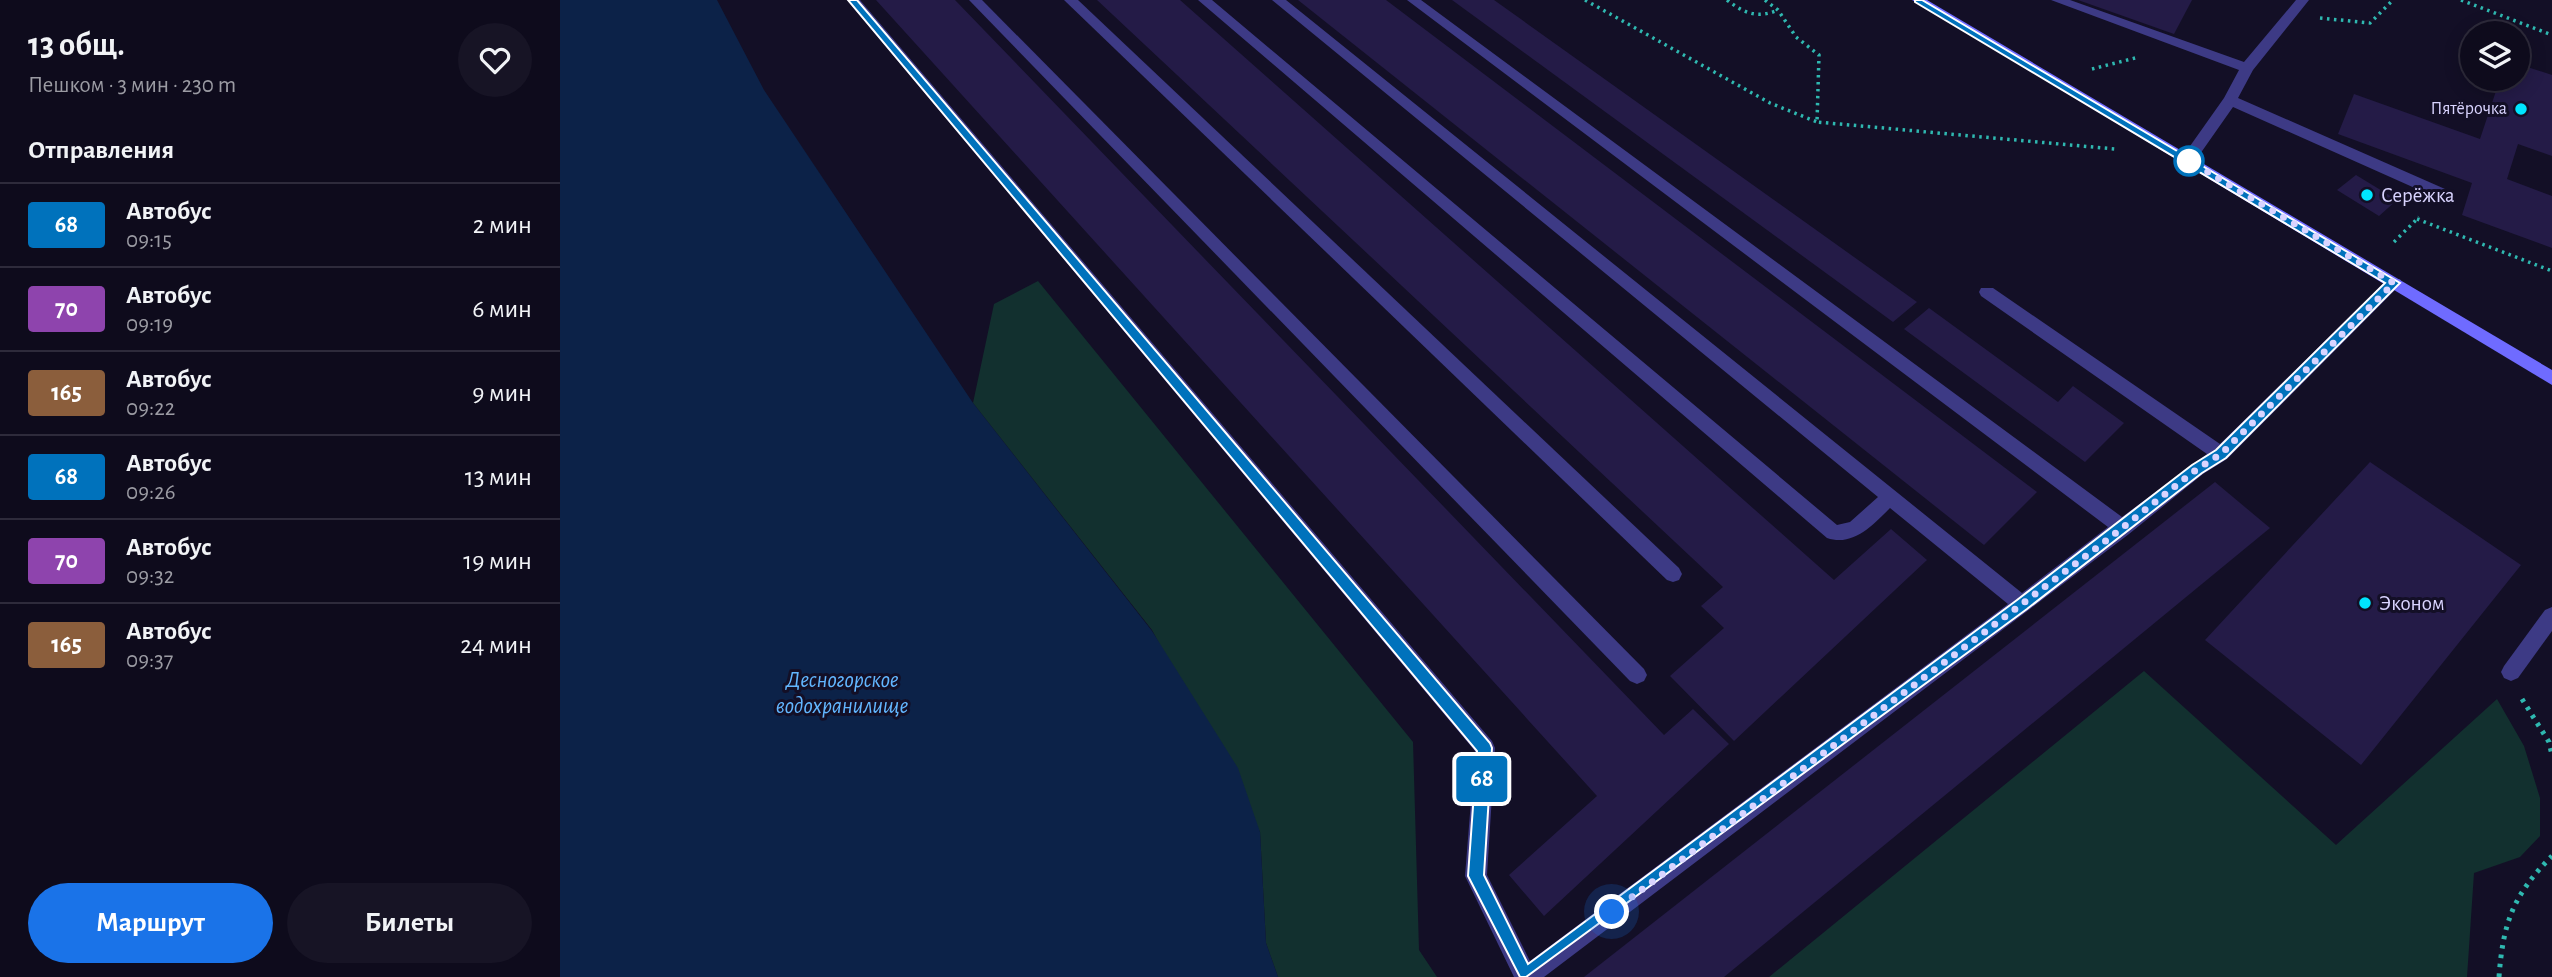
<!DOCTYPE html>
<html lang="ru">
<head>
<meta charset="utf-8">
<style>
  :root { --surface:#0e0b1c; --page:#171425; --text:#f1f3f6; --muted:#9b9ba3; --line:#2e2b3b; --accent:#1a73e8 }
  body { margin:0; font-family:"Alegreya Sans",sans-serif; background:var(--page); color:var(--text); height:100vh; display:flex; flex-direction:column; font-size:26px; white-space:nowrap }
  * { box-sizing:border-box; margin:0 }
  p { font-size:23px; color:var(--muted) }
  .icon { flex:none; width:38px; height:38px; fill:none; stroke:currentColor; stroke-width:2; stroke-linecap:round; stroke-linejoin:round }
  .map { position:relative; flex:1; overflow:hidden }
  .side { display:flex; flex-direction:column; background:var(--surface); width:560px }
  .side>* { flex:none }
  .badge { padding:0 14px; border-radius:5px; font-size:24px; line-height:46px }
  .fabs { position:absolute; left:1900px; top:21px; display:grid; gap:14px }
  .fabs a { display:grid; place-items:center; width:70px; height:70px; border-radius:50%; background:var(--surface); box-shadow:0 4px 18px #0003,0 0 0 2px var(--line); font-size:35px }
  .you { position:absolute; width:35px; height:35px; margin:-18px; border:5px solid #fff; border-radius:50%; background:#1a73e8; box-shadow:0 0 0 10px #1a73e833 }
  .map>.badge { position:absolute; translate:-50% -50%; box-shadow:0 0 0 4px #fff }
  h2 { padding:0 28px; font-size:26px; line-height:63px }
  .round { display:grid; place-items:center; flex:none; width:74px; height:74px; border-radius:37px; background:var(--page) }
  .overview { display:flex; align-items:center; justify-content:space-between; height:119px; padding:0 28px }
  h1 { font-size:33px; font-weight:700; line-height:52px }
  .primary-button { display:flex; gap:14px; margin-top:auto; padding:14px 28px }
  .primary-button a { flex:1; height:80px; border-radius:42px; background:var(--accent); color:#fff; font-size:28px; font-weight:700; line-height:80px; text-align:center }
  .primary-button a+a { background:var(--page); color:var(--text) }
  ul { padding:0; list-style:none }
  li { display:flex; align-items:center; gap:21px; height:84px; padding:0 28px; border-top:2px solid var(--line) }
  li div { flex:1 }
  li b { display:block; font-size:26px }
  li em { font-style:normal }
  li .badge { min-width:77px; font-weight:700; text-align:center }
  main { display:flex; flex:1; min-height:0 }
  .map>svg:first-child { display:block }
  .green { fill:#12302f }
  .water { fill:#0c2248 }
  .building { fill:#241b47 }
  .lines { fill:none; stroke-linecap:round; stroke-linejoin:round }
  .path-far1 { stroke:#2fb8b0; stroke-width:3.5; stroke-dasharray:2.5 4.5; stroke-linecap:butt }
  .path { stroke:#2fb8b0; stroke-width:5; stroke-dasharray:3.5 6; stroke-linecap:butt }
  .lane { fill:#3d3a85; fill-rule:evenodd }
  .secondary { fill:#6f6bff; fill-rule:evenodd }
  .line { fill:#0072bc; stroke:#fff; stroke-width:2 }
  .walk { stroke:#d9d4ff; stroke-width:7; stroke-dasharray:0 12.6 }
  .poi-dot { fill:#00e5ff; stroke:#130f26; stroke-width:2.5 }
  .stop-dot { fill:#fff; stroke:#0072bc; stroke-width:3.5 }
  .labels { text-anchor:middle; dominant-baseline:central; stroke-width:6; stroke-linejoin:round; paint-order:stroke }
  .far-poi-label { font-size:18px; fill:#d9d4ff; stroke:#130f26; text-anchor:end }
  .poi-label { font-size:21px; fill:#d9d4ff; stroke:#130f26; text-anchor:start }
  .water-label { font-size:23px; font-style:italic; fill:#62b6ff; stroke:#130f26 }
</style>
</head>
<body>
<main>
<section class="side">
<div class="overview"><div><h1>13 общ.</h1><p>Пешком · 3 мин · 230 m</p></div><a class="round"><svg class="icon" aria-label="heart" viewBox="0 0 24 24"><path d="M12 20l-8-8c-3-5 5-10 8-4 3-6 11-1 8 4z"/></svg></a></div>
<h2>Отправления</h2>
<ul>
<li><span class="badge" style="background:#0072bc;color:#fff">68</span><div><b>Автобус</b><p>09:15</p></div><em>2 мин</em></li>
<li><span class="badge" style="background:#8e44ad;color:#fff">70</span><div><b>Автобус</b><p>09:19</p></div><em>6 мин</em></li>
<li><span class="badge" style="background:#8b5e3c;color:#fff">165</span><div><b>Автобус</b><p>09:22</p></div><em>9 мин</em></li>
<li><span class="badge" style="background:#0072bc;color:#fff">68</span><div><b>Автобус</b><p>09:26</p></div><em>13 мин</em></li>
<li><span class="badge" style="background:#8e44ad;color:#fff">70</span><div><b>Автобус</b><p>09:32</p></div><em>19 мин</em></li>
<li><span class="badge" style="background:#8b5e3c;color:#fff">165</span><div><b>Автобус</b><p>09:37</p></div><em>24 мин</em></li>
</ul>
<div class="primary-button"><a>Маршрут</a><a>Билеты</a></div>
</section>
<div class="map">
<svg width="1992" height="977" viewBox="0 0 1992 977">
  <rect width="100%" height="100%" fill="#130f26"/>
  <!-- green -->
  <g class="green">
    <path d="M478,281L853,742L859,950L877,977H718L706,943L700,832L592,630L413,403L434,304Z"/>
    <path d="M1584,671L1776,845L1937,699L1964,746L1980,798V836L1960,857L1914,873L1907,977H1209Z"/>
  </g>
  <!-- water -->
  <path class="water" d="M0,0H157L204,90L413,403L592,631L678,768L700,832L706,943L718,977H0Z"/>
  <!-- building -->
  <g class="building">
    <path d="M316,0H395L1104,735L1133,709L1169,744L984,916L949,875L1037,796Z"/>
    <path d="M537,0H620L1274,580L1331,529L1367,560L1174,741L1110,676L1164,628L1141,606L1163,587Z"/>
    <path d="M738,0H826L1477,492L1424,545Z"/>
    <path d="M892,0H934L1357,302L1333,322Z"/>
    <path d="M1518,0H1632L1614,34Z"/>
    <path d="M1958,64L1992,75V156L1958,144L1947,179L1992,196V248L1902,215L1912,183L1778,134L1794,94L1920,139L1940,79H1958Z"/>
    <path d="M1796,175L1837,200L1819,216L1777,190Z"/>
    <path d="M1369,308L1498,402L1513,386L1564,423L1525,462L1344,329Z"/>
    <path d="M1810,462L1961,565L1801,765L1645,640Z"/>
    <path d="M1655,482L1710,528L1164,977H1024Z"/>
  </g>
  <g class="lines">
    <!-- path-far1 -->
    <g class="path-far1">
      <path d="M1025,0L1210,103L1257,122"/>
      <path d="M1167,0C1184,13 1197,19 1218,10"/>
      <path d="M1205,0L1218,10L1236,37L1259,55L1257,122L1555,149"/>
      <path d="M1901,0L1992,35"/>
      <path d="M1760,18L1810,23L1833,0"/>
      <path d="M1532,69L1579,57"/>
      <path d="M1857,219L1992,271"/>
      <path d="M1834,242L1859,217"/>
    </g>
    <!-- path -->
    <g class="path">
      <path d="M1962,699L1989,742L1992,755"/>
      <path d="M1939,977C1943,923 1953,895 1992,856"/>
    </g>
    <!-- lane -->
    <g class="lane">
      <path d="M287,0H300L932,741L935,748L927,875L970,961L1448,604L1330,508C1313,525 1293,547 1267,538L638,0H652L1277,525L1290,522L1318,497L712,0H726L1462,593L1548,527L847,0H861L1562,517L1647,454L1421,296L1419,292L1421,288H1433L1660,444L1828,279H1840L1842,283L1667,459L1643,474L1569,534L984,977H954L905,876L915,751Z"/>
      <path d="M409,0H422L1084,669L1087,675L1084,681L1077,684L1070,681Z"/>
      <path d="M504,0H518L1119,568L1122,574L1119,580L1113,582L1107,580Z"/>
      <path d="M1491,0H1510L1684,62L1736,0H1749L1693,70L1678,98L1885,189L1887,193L1880,198L1875,197L1673,107L1633,164H1623L1621,160L1623,156L1664,98L1679,70Z"/>
      <path d="M1992,607V631L1958,678L1951,681L1944,678L1941,672L1944,666L1985,610Z"/>
    </g>
    <!-- secondary -->
    <path class="secondary" d="M1352,0H1367L1992,370V385Z"/>
  </g>
  <!-- line -->
  <path class="line" d="M288,0H297L930,743L932,748L924,875L968,964L1457,600L1632,465L1656,450L1825,283L1355,2V0H1362L1840,283L1666,458L1642,473L1467,609L966,977H960L908,876L917,751Z"/>
  <g class="lines">
    <!-- walk -->
    <path class="walk" d="M1052,912L1543,543L1637,469L1661,454L1834,283L1629,161"/>
  </g>
  <!-- markers -->
  <g class="poi-dot">
    <circle cx="1961" cy="109" r="7"/>
    <circle cx="1807" cy="195" r="7"/>
    <circle cx="1805" cy="603" r="7"/>
  </g>
  <circle class="stop-dot" cx="1629" cy="161" r="14"/>
  <g class="labels">
    <!-- far-poi labels -->
    <g class="far-poi-label">
      <text x="1947" y="109">Пятёрочка</text>
    </g>
    <!-- poi labels -->
    <g class="poi-label">
      <text x="1821" y="195">Серёжка</text>
      <text x="1819" y="603">Эконом</text>
    </g>
    <!-- water labels -->
    <g class="water-label">
      <text x="282" y="680">Десногорское<tspan x="282" dy="26">водохранилище</tspan></text>
    </g>
  </g>
</svg>
<div class="fabs">
<a><svg class="icon" aria-label="layers" viewBox="0 0 24 24"><path d="M12 4l9 5-9 5-9-5zM3 14l9 5 9-5"/></svg></a>
</div>
<div class="you" style="left:1052px;top:912px"></div>
<b class="badge" style="left:922px;top:779px;background:#0072bc;color:#fff">68</b>
</div>
</main>
</body>
</html>
